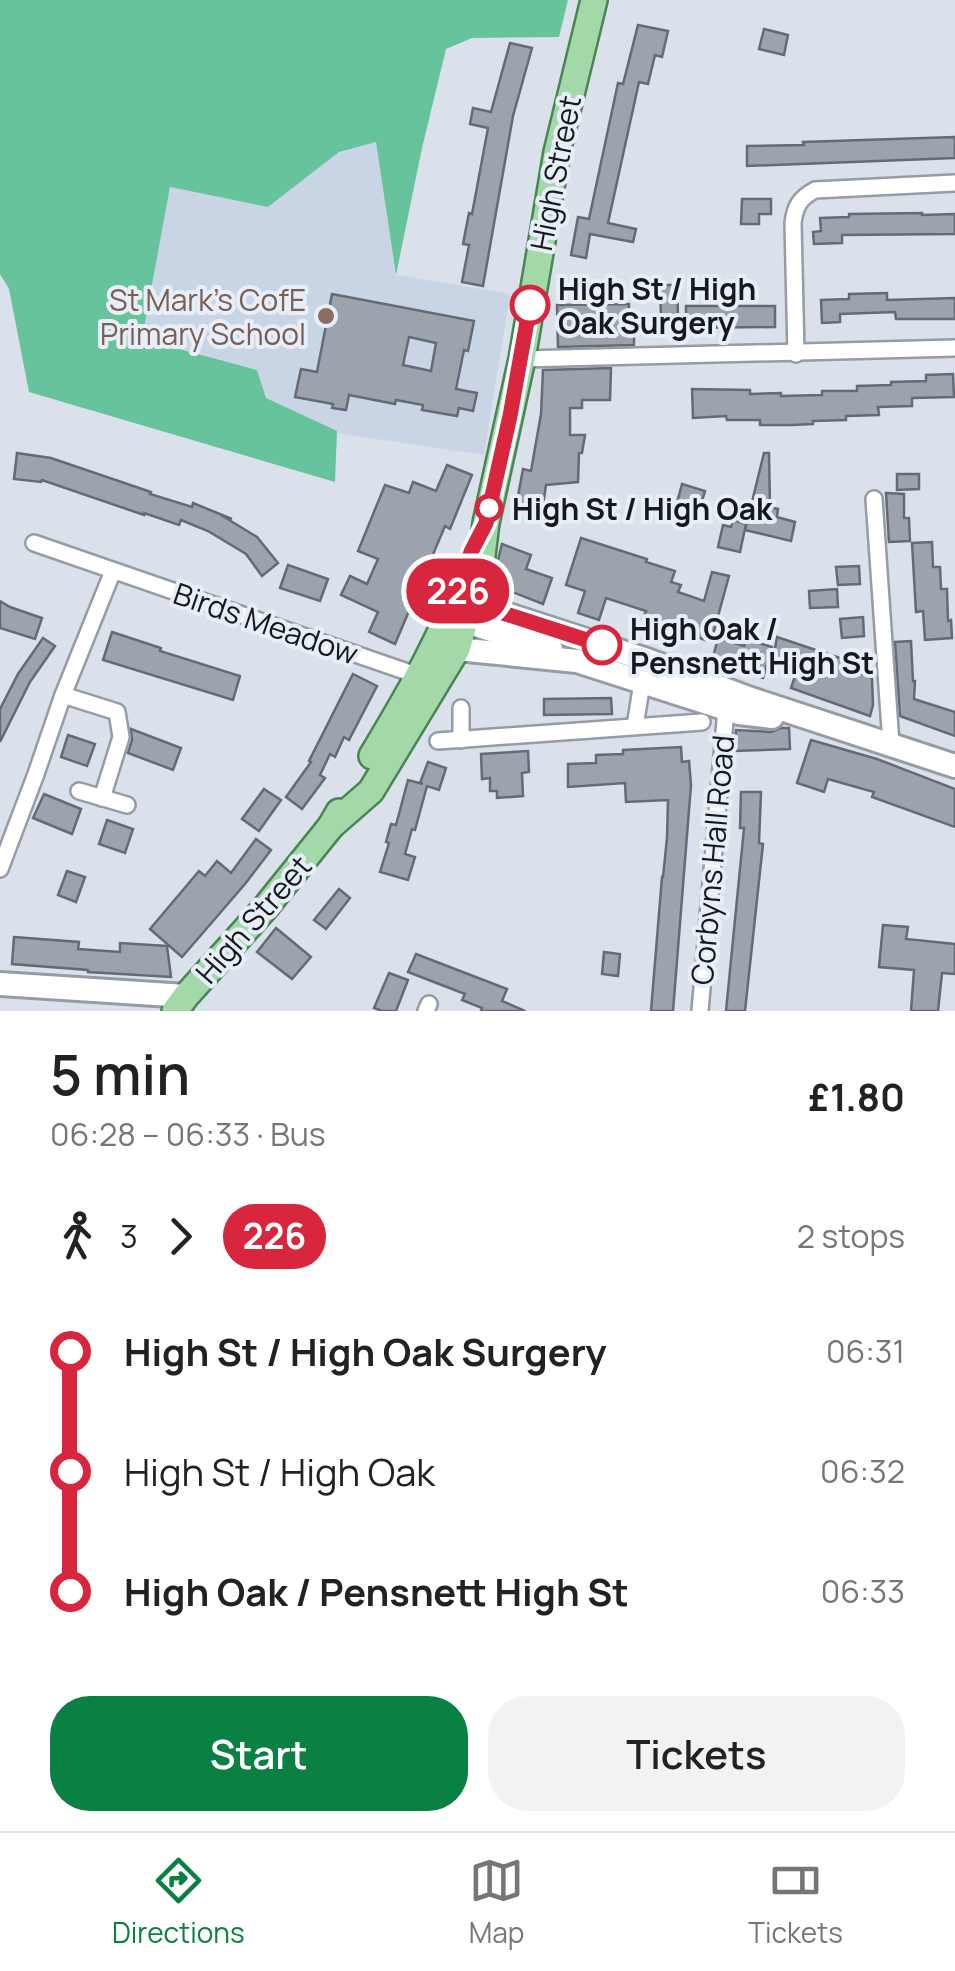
<!DOCTYPE html>
<html lang="en">
<head>
<meta charset="utf-8">
<style>
  :root { --surface:#fff; --page:#f2f2f2; --text:#222; --muted:#767676; --line:#e0e0e0; --accent:#0b8043 }
  body { margin:0; font-family:Manrope,sans-serif; background:var(--page); color:var(--text); height:100vh; display:flex; flex-direction:column; font-size:38px; white-space:nowrap }
  * { box-sizing:border-box; margin:0 }
  p { font-size:32px; color:var(--muted) }
  .icon { flex:none; width:55px; height:55px; fill:none; stroke:currentColor; stroke-width:2; stroke-linecap:round; stroke-linejoin:round }
  .map { position:relative; height:1011px; overflow:hidden }
  .side { display:flex; flex-direction:column; background:var(--surface); flex:1 }
  .side>* { flex:none }
  .badge { padding:0 20px; border-radius:32px; font-size:35px; line-height:65px }
  .map>.badge { position:absolute; translate:-50% -50%; box-shadow:0 0 0 5px #fff }
  .legs { display:flex; align-items:center; gap:15px; height:110px; padding:0 50px; font-size:32px }
  .legs p { margin-inline-start:auto }
  .overview { display:flex; align-items:center; justify-content:space-between; height:170px; padding:0 50px }
  h1 { font-size:55px; font-weight:600; line-height:75px }
  .cta { display:flex; gap:20px; margin-top:auto; padding:20px 50px }
  .cta a { flex:1; height:115px; border-radius:40px; background:var(--accent); color:#fff; font-size:40px; font-weight:600; line-height:115px; text-align:center }
  .cta a+a { background:var(--page); color:var(--text) }
  ul { padding:0 50px; list-style:none }
  li { display:flex; align-items:center; gap:35px; height:120px; font-size:38px }
  li i { display:grid; place-items:center; width:15px; height:100%; margin:0 12px; background:currentColor }
  li i::after { content:''; width:25px; height:25px; margin:-12px; border:8px solid; border-radius:50%; background:var(--surface) }
  li p { margin-inline-start:auto }
  li:first-child i { background:linear-gradient(#0000 50%,currentColor 0) }
  li:last-child i { background:linear-gradient(currentColor 50%,#0000 0) }
  .tab-bar { display:flex; justify-content:space-around; align-items:center; height:140px; border-top:2px solid var(--line); background:var(--surface); font-size:28px; color:var(--muted) }
  .tab-bar a { display:grid; justify-items:center; gap:5px }
  .tab-bar .current { color:var(--accent) }
  .map>svg:first-child { display:block }
  .built { fill:#c9d5e5 }
  .green { fill:#66c39b }
  .building { fill:#9ca3ac; stroke:#656b74; stroke-width:2.5; fill-rule:evenodd }
  .lines { fill:none; stroke-linecap:round; stroke-linejoin:round }
  .street-casing { stroke:#959ca5; stroke-width:20 }
  .secondary-casing { stroke:#959ca5; stroke-width:28 }
  .primary-casing { stroke:#498552; stroke-width:30 }
  .street { stroke:#fff; stroke-width:15 }
  .secondary { stroke:#fff; stroke-width:22 }
  .primary { stroke:#a3d9a9; stroke-width:25 }
  .line-1-casing { stroke:#fff; stroke-width:22 }
  .line-1 { stroke:#d7263d; stroke-width:15 }
  .stop-1-dot { fill:#fff; stroke:#d7263d; stroke-width:5 }
  .education-dot { fill:#8d6e63; stroke:#e7eef8; stroke-width:4 }
  .labels { text-anchor:middle; dominant-baseline:central; stroke-width:8; stroke-linejoin:round; paint-order:stroke }
  .street-label { font-size:30px; fill:#16191c; stroke:#e7eef8 }
  .stop-label { font-size:30px; font-weight:bold; fill:#16191c; stroke:#e7eef8; text-anchor:start }
  .education-label { font-size:30px; fill:#785e54; stroke:#e7eef8; text-anchor:end }
</style>
</head>
<body>
<div class="map">
<svg width="955" height="1011" viewBox="0 0 955 1011">
  <rect width="100%" height="100%" fill="#dae1eb"/>
  <!-- built -->
  <path class="built" d="M376,142L396,275L510,294L484,455L342,434L142,339L170,187L268,207L339,152Z"/>
  <!-- green -->
  <path class="green" d="M0,0H568L559,37L472,38L446,49L422,148L396,275L376,142L339,152L268,207L170,187L142,339L257,370L266,398L337,431L335,482L29,392L9,289L0,274Z"/>
  <!-- building -->
  <g class="building">
    <path d="M638,25L668,31L662,57L655,55L648,84L639,82L608,223L636,229L633,242L590,234L586,258L571,255L578,217L589,219L618,83L623,84Z"/>
    <path d="M764,29L788,35L784,55L759,49Z"/>
    <path d="M510,43L532,48L513,116L483,286L462,282L469,245L463,244L469,213L472,214L488,128L470,124L473,108L491,112Z"/>
    <path d="M955,137V158L747,166V146L804,145L803,142Z"/>
    <path d="M742,199H771V214H759V224H741Z"/>
    <path d="M922,213V215L955,214V234L842,235V243L814,244L813,232L821,231L820,218L849,217V214Z"/>
    <path d="M660,285H677L678,316L661,317Z"/>
    <path d="M887,293V300L955,298V319H896L895,312L840,314V322L822,323L821,300L849,299V294Z"/>
    <path d="M332,294L474,321L468,351L464,350L456,389L477,393L473,411L459,408L457,416L422,410L423,405L396,400L395,404L349,395L346,410L332,408L333,404L295,397L301,369L317,372ZM409,337L436,343L431,371L403,365Z"/>
    <path d="M629,304V324H634V345L558,347L557,305Z"/>
    <path d="M686,306H775V327L686,328Z"/>
    <path d="M611,368L610,400H582V408H570V435H585L582,453H579L578,482L546,485L542,512H515L523,469L531,471L541,414L543,370Z"/>
    <path d="M953,374L954,397L912,398V406L878,407L879,415L846,416V420L813,421V424L792,425H760V420H727L726,416L693,418L692,389L750,390V394L781,393V396L822,395V391H857V386L891,385V382L926,381V375Z"/>
    <path d="M17,453L51,458L151,492L150,494L192,507L193,503L232,519L221,515L257,537L278,563L262,576L246,554L208,531L181,520L179,525L144,513V515L42,480L41,482L14,479Z"/>
    <path d="M764,453H769L770,507L778,509L777,517L795,522L791,541L745,530Z"/>
    <path d="M447,465L472,475L450,529L445,526L395,644L369,632L378,612L341,595L350,576L367,584L378,559L358,551L385,485L409,493L413,482L436,491Z"/>
    <path d="M897,474H919V489L897,490Z"/>
    <path d="M682,484L705,491L696,521L674,514Z"/>
    <path d="M886,493L904,494V518H909L910,541L889,542Z"/>
    <path d="M733,520L746,524L740,552L718,547L723,525L731,527Z"/>
    <path d="M581,538L647,559L646,562L675,571L671,582L681,585L678,592L704,601L712,572L729,576L711,642L643,619L646,611L606,598L599,620L578,613L585,591L566,585Z"/>
    <path d="M932,542L933,567H940L941,589H947L948,621L951,620L952,638L925,640L923,611L916,612L912,543Z"/>
    <path d="M502,544L531,555L526,569L552,578L543,604L492,584Z"/>
    <path d="M288,565L328,579L320,601L280,588Z"/>
    <path d="M859,566L860,584L838,585L836,567Z"/>
    <path d="M837,589L838,607L810,608L809,591Z"/>
    <path d="M0,601L10,607L42,618L35,639L0,628Z"/>
    <path d="M863,617L864,636L842,638L840,619Z"/>
    <path d="M112,632L161,648L160,651L240,676L233,700L103,660Z"/>
    <path d="M777,637L846,660L844,667L872,678L873,705L870,716L791,688L799,664L773,659Z"/>
    <path d="M43,638L55,646L30,682L0,742V709L18,674Z"/>
    <path d="M718,638L744,646L746,639L772,647L763,678L712,661Z"/>
    <path d="M911,641L913,681H915L914,699L955,712V736L900,716L895,642Z"/>
    <path d="M353,674L377,686L349,740L344,737L335,757L330,754L320,775L325,778L302,809L286,797L311,762L309,761Z"/>
    <path d="M611,698L612,714L544,715V699Z"/>
    <path d="M781,728H789L790,749L734,751L736,730L771,732Z"/>
    <path d="M131,729L181,748L173,770L128,753L132,740Z"/>
    <path d="M68,735L95,744L87,766L61,757Z"/>
    <path d="M811,740L877,759L955,789V827L872,797L874,792L828,779L824,792L797,783Z"/>
    <path d="M681,747L682,762L689,761L691,785L673,1011H651L662,877H663L667,838L668,800L626,802L625,783L568,787V764L596,763V755L623,754V750Z"/>
    <path d="M528,751L529,772L522,773L523,796L497,798V791H490V778L482,779L481,754Z"/>
    <path d="M428,762L446,768L439,790L427,786L415,830L412,829L405,854L415,857L408,880L380,872L389,843L386,842L391,824L396,825L408,780L423,784L420,783Z"/>
    <path d="M264,789L281,800L259,831L242,819Z"/>
    <path d="M741,792H761L759,843L763,844L745,1011H726L744,828H740Z"/>
    <path d="M44,794L81,809L72,834L33,818Z"/>
    <path d="M107,820L133,829L125,853L99,844Z"/>
    <path d="M256,839L271,850L245,884L182,957L150,929L199,871L205,876L217,861L231,873Z"/>
    <path d="M67,871L85,877L76,902L58,895Z"/>
    <path d="M339,889L350,898L326,929L314,920Z"/>
    <path d="M883,925L908,927L906,939L955,944V974L942,973L938,1011H911L914,970L879,967Z"/>
    <path d="M276,928L311,957L292,979L257,952Z"/>
    <path d="M14,937L79,942L78,949L120,952V943L167,946L171,977L88,972V970L12,964Z"/>
    <path d="M604,952L620,954L618,976L602,974Z"/>
    <path d="M416,954L507,989L502,1001L525,1011H481L482,1008L462,1000L465,994L408,972Z"/>
    <path d="M389,973L408,980L396,1011H382L374,1008Z"/>
  </g>
  <g class="lines">
    <defs>
      <g id="street">
        <path d="M796,354L793,223C795,206 800,198 815,190L955,183"/>
        <path d="M522,359L955,348"/>
        <path d="M874,499L891,744"/>
        <path d="M34,543L419,676"/>
        <path d="M63,695L117,712L121,737L102,798"/>
        <path d="M461,708V740"/>
        <path d="M635,726L642,683"/>
        <path d="M438,741L702,722"/>
        <path d="M79,791L127,805"/>
        <path d="M0,869L36,774L63,695L113,571"/>
        <path d="M426,1011L429,1004"/>
        <path d="M700,1011L726,709"/>
      </g>
      <g id="secondary">
        <path d="M456,598L647,660L751,699L955,766"/>
        <path d="M454,608L466,622L551,649"/>
        <path d="M457,649L577,661L739,713L772,717"/>
        <path d="M0,984L186,996"/>
      </g>
      <g id="primary">
        <path d="M372,756C407,697 443,638 464,573"/>
        <path d="M331,826L371,791L457,649L481,564L486,523L522,359L557,152L594,0"/>
        <path d="M175,1011L186,996L265,908L331,826L339,812"/>
      </g>
    </defs>
    <!-- street casing -->
    <use href="#street" class="street-casing"/>
    <!-- secondary casing -->
    <use href="#secondary" class="secondary-casing"/>
    <!-- primary casing -->
    <use href="#primary" class="primary-casing"/>
    <!-- street -->
    <use href="#street" class="street"/>
    <!-- secondary -->
    <use href="#secondary" class="secondary"/>
    <!-- primary -->
    <use href="#primary" class="primary"/>
  </g>
  <g class="lines">
    <defs>
      <path id="line-1" d="M530,305L510,416L486,523L471,552L456,598L602,645"/>
    </defs>
    <!-- line-1 casing -->
    <use href="#line-1" class="line-1-casing"/>
    <!-- line-1 -->
    <use href="#line-1" class="line-1"/>
  </g>
  <!-- markers -->
  <g class="stop-1-dot">
    <circle cx="530" cy="305" r="18"/>
    <circle cx="489" cy="508" r="12"/>
    <circle cx="602" cy="645" r="18"/>
  </g>
  <circle class="education-dot" cx="326" cy="316" r="10"/>
  <g class="labels">
    <!-- street labels -->
    <g class="street-label">
      <text transform="translate(555 173) rotate(-79)">High Street</text>
      <text transform="translate(266 623) rotate(19)">Birds Meadow</text>
      <text transform="translate(712 860) rotate(-85)">Corbyns Hall Road</text>
      <text transform="translate(253 919) rotate(-49)">High Street</text>
    </g>
    <!-- stop labels -->
    <g class="stop-label">
      <text x="558" y="288">High St / High<tspan x="558" dy="34">Oak Surgery</tspan></text>
      <text x="512" y="508">High St / High Oak</text>
      <text x="630" y="628">High Oak /<tspan x="630" dy="34">Pensnett High St</tspan></text>
    </g>
    <!-- education labels -->
    <g class="education-label">
      <text x="306" y="299">St Mark's CofE<tspan x="306" dy="34">Primary School</tspan></text>
    </g>
  </g>
</svg>
<b class="badge" style="left:458px;top:591px;background:#d7263d;color:#fff">226</b>
</div>
<section class="side">
<div class="overview"><div><h1>5 min</h1><p>06:28 – 06:33 · Bus</p></div><b>£1.80</b></div>
<div class="legs"><svg class="icon" aria-label="walk" viewBox="0 0 24 24"><circle cx="13" cy="4" r="2"/><path d="M13 8l-2 6 4 7M11 14l-3 7M7 12l3-4h3l4 4"/></svg>3<svg class="icon" aria-label="forward" viewBox="0 0 24 24"><path d="M9 5l7 7-7 7"/></svg><b class="badge" style="background:#d7263d;color:#fff">226</b><p>2 stops</p></div>
<ul>
<li><i style="color:#d7263d"></i><b>High St / High Oak Surgery</b><p>06:31</p></li>
<li><i style="color:#d7263d"></i><span>High St / High Oak</span><p>06:32</p></li>
<li><i style="color:#d7263d"></i><b>High Oak / Pensnett High St</b><p>06:33</p></li>
</ul>
<div class="cta"><a>Start</a><a>Tickets</a></div>
</section>
<nav class="tab-bar">
<a class="current"><svg class="icon" aria-label="directions" viewBox="0 0 24 24"><path d="M12 3l9 9-9 9-9-9zM9 14v-3h6M13 9l2 2-2 2"/></svg>Directions</a>
<a><svg class="icon" aria-label="map" viewBox="0 0 24 24"><path d="M3 6l6-2 6 2 6-2v14l-6 2-6-2-6 2zM9 4v14M15 6v14"/></svg>Map</a>
<a><svg class="icon" aria-label="tickets" viewBox="0 0 24 24"><path d="M3 7h18v10H3zM15 7v10"/></svg>Tickets</a>
</nav>
</body>
</html>
